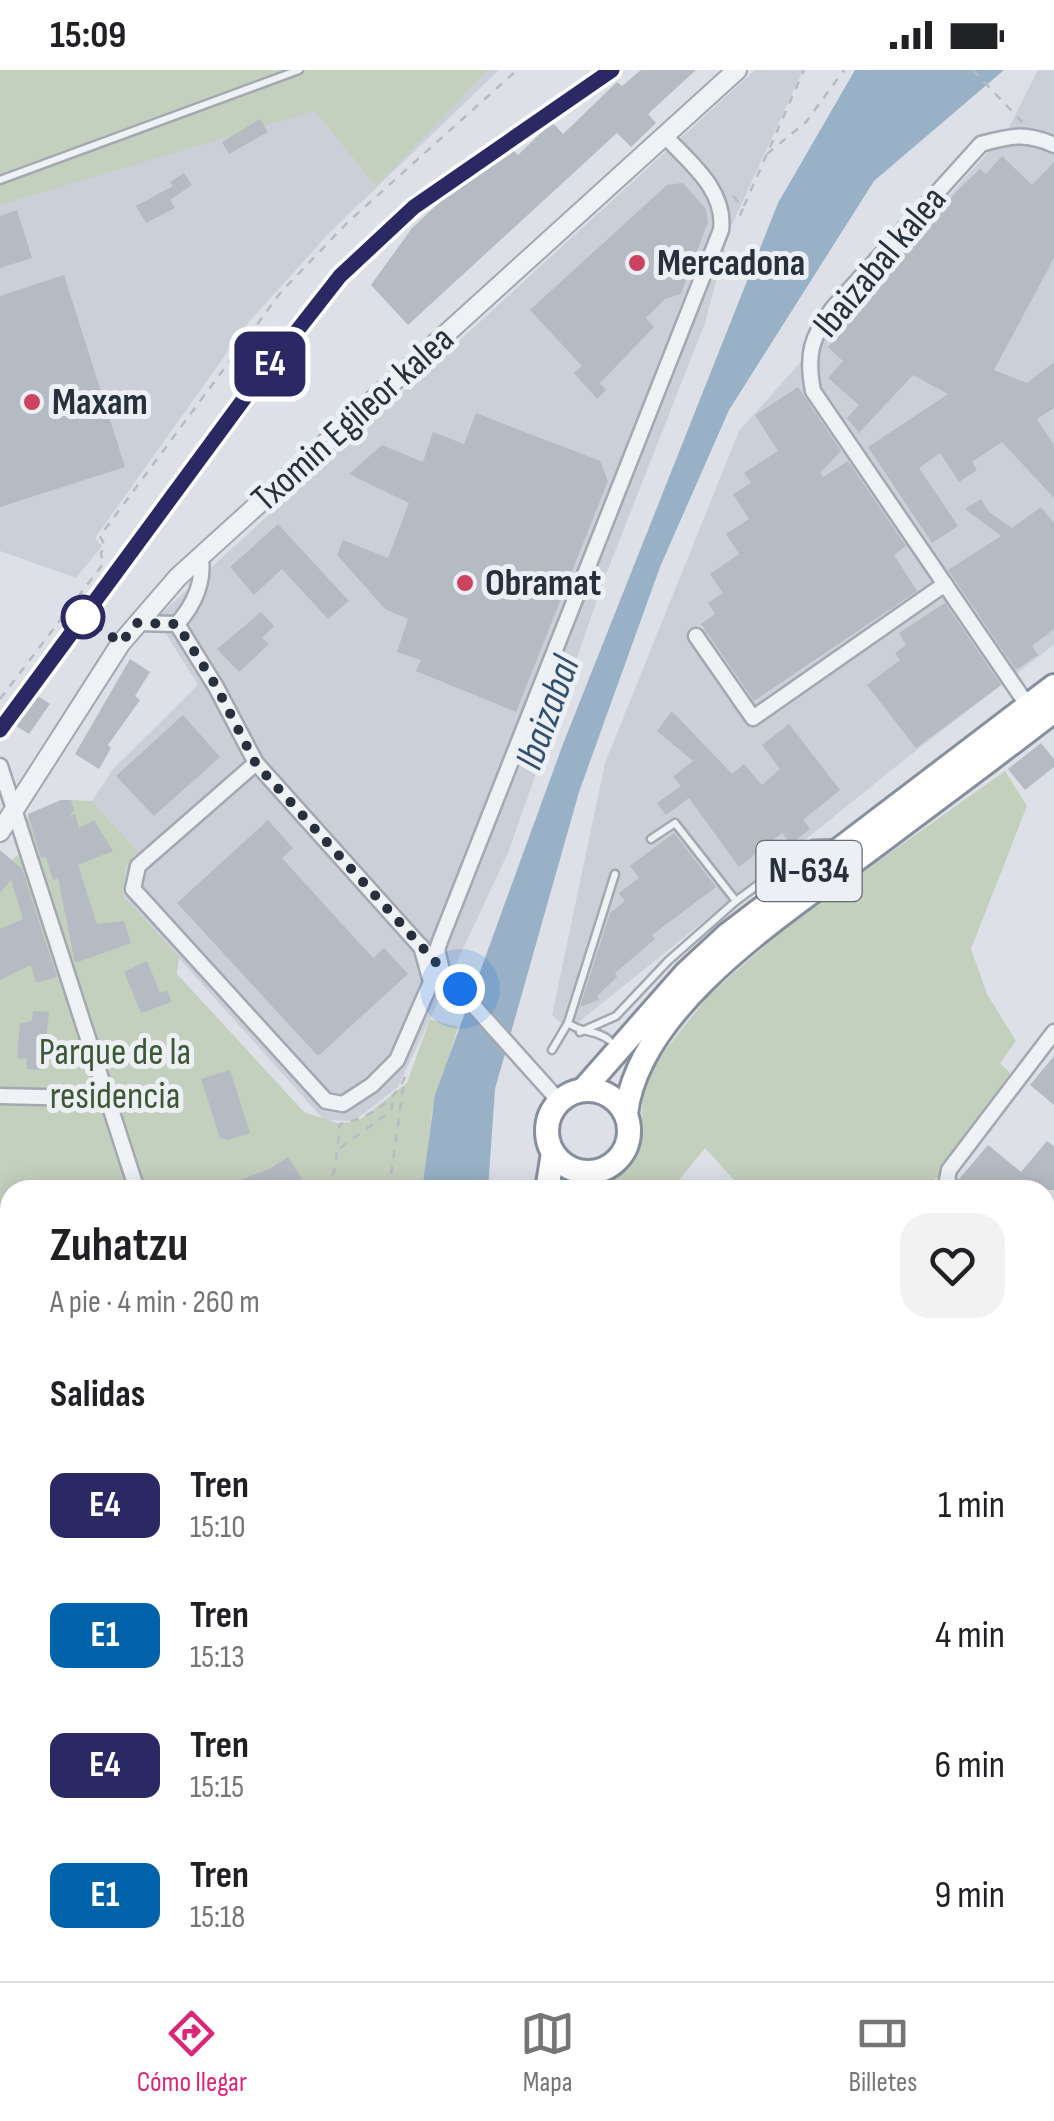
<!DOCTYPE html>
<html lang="es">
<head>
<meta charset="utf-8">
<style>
  :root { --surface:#fff; --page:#f2f2f2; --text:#202124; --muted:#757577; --line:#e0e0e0; --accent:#db2777 }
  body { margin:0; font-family:"Sofia Sans Condensed",sans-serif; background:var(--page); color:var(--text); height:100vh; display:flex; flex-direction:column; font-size:38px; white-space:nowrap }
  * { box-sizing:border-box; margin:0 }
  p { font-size:32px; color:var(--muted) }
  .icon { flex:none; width:55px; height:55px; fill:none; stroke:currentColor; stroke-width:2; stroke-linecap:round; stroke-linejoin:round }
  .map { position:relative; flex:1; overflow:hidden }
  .panel { position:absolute; left:0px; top:1110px; width:1055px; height:802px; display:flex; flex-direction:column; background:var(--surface); border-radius:30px 30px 0 0; box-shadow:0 5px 25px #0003 }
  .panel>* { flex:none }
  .badge { padding:0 20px; border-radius:15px; font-size:35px; line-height:65px }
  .you { position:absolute; width:50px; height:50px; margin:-25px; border:8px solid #fff; border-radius:50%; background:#1a73e8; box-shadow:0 0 0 15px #1a73e833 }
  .map>.badge { position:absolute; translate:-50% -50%; box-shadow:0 0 0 5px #fff }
  h2 { padding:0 50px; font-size:38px; line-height:90px }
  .round { display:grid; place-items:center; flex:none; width:105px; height:105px; border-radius:30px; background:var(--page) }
  .overview { display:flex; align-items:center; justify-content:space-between; height:170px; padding:0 50px }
  h1 { font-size:48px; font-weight:700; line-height:75px }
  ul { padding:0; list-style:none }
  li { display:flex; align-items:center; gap:30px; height:130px; padding:0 50px }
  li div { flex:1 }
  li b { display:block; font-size:38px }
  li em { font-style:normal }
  li .badge { min-width:110px; font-weight:700; text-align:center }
  .status { display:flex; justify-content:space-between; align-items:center; height:70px; padding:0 50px; background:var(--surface); direction:ltr }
  .status svg { height:28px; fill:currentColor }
  .tab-bar { display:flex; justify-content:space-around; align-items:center; height:140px; border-top:2px solid var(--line); background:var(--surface); font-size:28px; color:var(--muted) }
  .tab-bar a { display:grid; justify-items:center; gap:5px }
  .tab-bar .on { color:var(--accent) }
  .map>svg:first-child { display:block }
  .built { fill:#cbd0d8 }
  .green { fill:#c4d0be }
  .water { fill:#98b1c6 }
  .building { fill:#b4bbc3 }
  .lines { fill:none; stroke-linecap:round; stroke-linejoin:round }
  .service-casing { stroke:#a3a8b1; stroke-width:11 }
  .pedestrian-casing { stroke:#a3a8b1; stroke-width:15 }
  .minor-casing { stroke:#a3a8b1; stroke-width:19 }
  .tertiary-casing { stroke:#a3a8b1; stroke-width:22 }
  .trunk-casing { stroke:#858f9d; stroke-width:28 }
  .path { stroke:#b7bcc1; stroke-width:2.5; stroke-dasharray:8 8; stroke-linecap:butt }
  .service { stroke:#eff2f5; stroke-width:6 }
  .pedestrian { stroke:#eff2f5; stroke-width:10 }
  .minor { stroke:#eff2f5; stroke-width:14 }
  .tertiary { stroke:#eff2f5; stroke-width:18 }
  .trunk { stroke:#fff; stroke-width:22 }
  .rail-casing { stroke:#778290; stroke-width:9 }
  .rail { stroke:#ecf0f4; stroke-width:5; stroke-dasharray:15; stroke-linecap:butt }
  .line-casing { stroke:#fff; stroke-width:22 }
  .line { stroke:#2b2963; stroke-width:15 }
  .walk { stroke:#27303d; stroke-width:10; stroke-dasharray:0 18 }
  .poi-dot { fill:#cb435f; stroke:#ecf0f4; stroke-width:4 }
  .stop-dot { fill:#fff; stroke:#2b2963; stroke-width:5 }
  .labels { text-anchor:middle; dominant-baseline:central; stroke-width:10; stroke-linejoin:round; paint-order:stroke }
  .shield { fill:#ecf0f4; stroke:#626a74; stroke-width:2.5 }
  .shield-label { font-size:35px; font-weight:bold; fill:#27303d }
  .street-label { font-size:38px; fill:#27303d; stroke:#ecf0f4 }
  .poi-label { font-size:38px; font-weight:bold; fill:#27303d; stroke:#ecf0f4; text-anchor:start }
  .park-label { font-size:38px; fill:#3d5834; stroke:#ecf0f4 }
  .water-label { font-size:40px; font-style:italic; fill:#32516f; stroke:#ecf0f4 }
</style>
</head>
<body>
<div class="status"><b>15:09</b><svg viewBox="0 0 49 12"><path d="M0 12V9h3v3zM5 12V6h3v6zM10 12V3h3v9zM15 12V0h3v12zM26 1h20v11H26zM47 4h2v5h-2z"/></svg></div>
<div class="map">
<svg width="1054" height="1911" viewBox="0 0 1054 1911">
  <rect width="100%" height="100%" fill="#dde1e7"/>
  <!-- built -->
  <g class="built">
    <path d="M0,0H499L329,163L249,252L95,468L102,476L76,508L0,481Z"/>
    <path d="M755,0H803L730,159L705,253L607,502L508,783L398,1017L354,1051L324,1050L123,826L126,796L138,781L92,731L113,699L198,615L156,548Z"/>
    <path d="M1038,0H1054V575L909,686L569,960L552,945L605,693L739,361L1007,61Z"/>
    <path d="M1045,1335L1054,1345V1519L1045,1515Z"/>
    <path d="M166,1903H219L221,1911H166Z"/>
  </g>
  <!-- green -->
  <g class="green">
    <path d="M0,0H488L376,116L315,41L0,135Z"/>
    <path d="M1005,701L1027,736L971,879L987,924L1016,971L1000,993L1011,1004L1010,1012L939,1106L920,1120H743L705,1078L671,1120H595L632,1088L640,1066L645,1006L709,925L790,854Z"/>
    <path d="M71,730L92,731L138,781L126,796L123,826L179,887L177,904L304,1042L340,1054L361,1049L407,1013L430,949L458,957L432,1043L423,1120H10V1366L0,1367V799L22,782L28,744Z"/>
    <path d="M1054,1265V1432L1045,1431L1050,1400L1045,1402V1275Z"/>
    <path d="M1045,1497L1054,1498V1911H945L936,1903L1045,1902Z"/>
    <path d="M0,1512H10V1902L173,1903L174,1911H0Z"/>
  </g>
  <!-- water -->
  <path class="water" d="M855,0H1004L874,111L729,340L660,497L579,722L495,1019L488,1120H422L435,1025L563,674L778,133Z"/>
  <!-- building -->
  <g class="building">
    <path d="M641,0H696L648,44L656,53L631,77L617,63L408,255L371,215L412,158L442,130L512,79L518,85L552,52L563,64L617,12L622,16Z"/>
    <path d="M260,49L268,62L229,84L222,72Z"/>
    <path d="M1002,86L1032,115L1054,92V188L994,300L1027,313L1054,292V338L1037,349L1054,375V428L1002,372L972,392L977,400L959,412L940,383L919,398L958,456L932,473L868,377L948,324L913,305L859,363L847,348L859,335L828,308L843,291L828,277L849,253L844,248L958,120L980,99L986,104Z"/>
    <path d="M184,103L192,115L170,130L175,138L146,153L136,136L173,116L170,112Z"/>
    <path d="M683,113L706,139L708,152L681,224L665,229L646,248L654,257L600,313L606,320L597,329L574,303L582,296L530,240L667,115Z"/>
    <path d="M17,140L32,188L0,198V146Z"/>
    <path d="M64,205L125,397L0,437V226Z"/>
    <path d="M798,317L841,381L820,403L823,407L848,391L906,476L894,485L917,521L754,631L701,554L715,544L708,533L723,523L710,504L739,484L726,464L749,449L733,424L751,413L744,403L778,381L755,345Z"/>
    <path d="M476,343L600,391L608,411L516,642L416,601L421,590L397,582L408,549L385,539L337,485L343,470L388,488L409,433L349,404L382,375L423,392L433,362L464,374Z"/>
    <path d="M981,429L989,442L1012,458L1041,437L1054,453V559L1032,576L1038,585L1016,600L948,500L1001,466L965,439Z"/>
    <path d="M278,454L349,531L328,549L282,499L254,525L230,497Z"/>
    <path d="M945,533L1001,615L916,678L867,615L900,590L895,583L906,575L899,563Z"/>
    <path d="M261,542L274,556L262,568L269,574L239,602L217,579Z"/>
    <path d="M130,589L150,602L135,626L140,630L108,675L111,678L99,699L75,684Z"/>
    <path d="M38,626L50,634L29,664L16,656Z"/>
    <path d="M672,641L732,704L744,694L762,715L780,699L762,675L789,654L840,720L803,750L810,759L791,774L782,763L739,797L689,728L666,745L657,733L681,716L673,707L693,691L657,661Z"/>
    <path d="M183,645L220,687L154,746L116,706Z"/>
    <path d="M1041,673L1054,689V697L1025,720L1008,699Z"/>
    <path d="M61,730H71L74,740L68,749L75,743L79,758L94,750L113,781L78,795L97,854L124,851L131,873L75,893L58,808L53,810L46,787L41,788L28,744Z"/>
    <path d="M268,750L293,778L282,788L373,888L384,878L408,904L318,986L177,833Z"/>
    <path d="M674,763L716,817L652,865L655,869L615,903L617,907L597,926L600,929L580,937L610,843L625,831L619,823L639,808L630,796Z"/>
    <path d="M0,780L22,799L57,907L36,913L31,895L0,910V859L23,849L11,810L0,823Z"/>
    <path d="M147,891L160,923L167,920L172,932L141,943L124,902Z"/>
    <path d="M33,941L49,942L43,1000L27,999V989L17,988L20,953L32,951Z"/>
    <path d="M1054,986V1035L1030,1015Z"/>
    <path d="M230,1000L250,1063L228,1070L220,1068L201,1009Z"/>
    <path d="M1047,1071L1054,1076V1120H966L959,1109L988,1075L1021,1102Z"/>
    <path d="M288,1087L309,1120H214L269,1099Z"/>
  </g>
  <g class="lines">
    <defs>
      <g id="service">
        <path d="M0,110L299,0"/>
        <path d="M736,831L813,774L836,773"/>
        <path d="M580,962L616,946L668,891L736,831L675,753L651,769"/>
        <path d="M609,970C596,959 582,964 568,953L615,804"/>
        <path d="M552,980L568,953"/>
        <path d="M1045,1690L1054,1691"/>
      </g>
      <path id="pedestrian" d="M324,1902L326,1911"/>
      <g id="minor">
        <path d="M137,553L177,554C193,536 204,513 201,488"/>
        <path d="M177,554L216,617L256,693L560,1032"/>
        <path d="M696,566L753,648L945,514"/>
        <path d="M1028,636L813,321C806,285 811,267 833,238L981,74C1009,66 1026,62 1054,75"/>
        <path d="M256,693L138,796L133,819L326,1031L343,1034L372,1015L397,990L431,912L421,876"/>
        <path d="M0,696L137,1120"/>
        <path d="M431,912L442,900L437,880L440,871L721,160C726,120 690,93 665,66"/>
        <path d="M0,1026L82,1028L106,1021"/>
        <path d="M954,1120L947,1110L949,1100L1054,962"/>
        <path d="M1045,1199L1054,1207"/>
        <path d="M1045,1243L1054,1234"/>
        <path d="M1045,1419L1054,1421"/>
        <path d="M1045,1483L1054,1485"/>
        <path d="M235,1902L237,1911"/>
        <path d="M819,1902L835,1911"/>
        <path d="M518,1911V1902"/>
        <path d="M637,1911L644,1902"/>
      </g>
      <path id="tertiary" d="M0,762L121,573L178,507L737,0"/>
      <g id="trunk">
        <circle cx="588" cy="1061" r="41"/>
        <path d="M583,1020L686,903L727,865L1054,616"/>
        <path d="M626,1044C638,933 794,837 876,775C935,731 995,686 1054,641"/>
        <path d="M547,1120L553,1083"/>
        <path d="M0,1476H10"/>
      </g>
    </defs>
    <!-- service casing -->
    <use href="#service" class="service-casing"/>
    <!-- pedestrian casing -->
    <use href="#pedestrian" class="pedestrian-casing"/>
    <!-- minor casing -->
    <use href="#minor" class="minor-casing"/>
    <!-- tertiary casing -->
    <use href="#tertiary" class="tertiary-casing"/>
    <!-- trunk casing -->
    <use href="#trunk" class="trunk-casing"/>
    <!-- path -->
    <g class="path">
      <path d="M973,0L1023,53"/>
      <path d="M767,84L806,52L844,0"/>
      <path d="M733,126L743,138L737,153"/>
      <path d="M744,136L804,0"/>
      <path d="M0,629L103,494L101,483L105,476L100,466L281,222L348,152L517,0"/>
      <path d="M340,1078L391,1041L395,1023"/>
      <path d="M325,1120L335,1099L340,1054C369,1048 398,1031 407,1001"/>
      <path d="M389,1120L404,1011"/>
      <path d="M0,1360L10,1359"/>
      <path d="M0,1702L10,1698"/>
      <path d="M0,1789L10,1807"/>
      <path d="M0,1852L10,1851"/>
      <path d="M163,1902V1911"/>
      <path d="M484,1902L490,1911"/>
      <path d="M0,1910L68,1907"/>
    </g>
    <!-- service -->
    <use href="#service" class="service"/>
    <!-- pedestrian -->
    <use href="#pedestrian" class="pedestrian"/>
    <!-- minor -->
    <use href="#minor" class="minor"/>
    <!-- tertiary -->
    <use href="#tertiary" class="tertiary"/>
    <!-- trunk -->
    <use href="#trunk" class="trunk"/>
    <defs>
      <path id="rail" d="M0,660L246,325L341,205L414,137L612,0"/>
    </defs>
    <!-- rail casing -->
    <use href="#rail" class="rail-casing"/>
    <!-- rail -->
    <use href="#rail" class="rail"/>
  </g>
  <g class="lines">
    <defs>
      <path id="line" d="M0,660L246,326L340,206L414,137L612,0"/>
    </defs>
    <!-- line casing -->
    <use href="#line" class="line-casing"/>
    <!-- line -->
    <use href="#line" class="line"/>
    <!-- walk -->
    <path class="walk" d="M83,547L121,573L137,553L177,554L216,616L256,694L460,919"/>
  </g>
  <!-- markers -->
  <g class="poi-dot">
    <circle cx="637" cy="193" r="10"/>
    <circle cx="32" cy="332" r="10"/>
    <circle cx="465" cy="513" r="10"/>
  </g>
  <circle class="stop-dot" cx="83" cy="547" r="20"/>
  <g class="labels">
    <!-- shield labels -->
    <rect class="shield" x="756.5" y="771" width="105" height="60" rx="8"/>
    <g class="shield-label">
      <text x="809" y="801">N-634</text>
    </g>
    <!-- street labels -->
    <g class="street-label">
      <text transform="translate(880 192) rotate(-50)">Ibaizabal kalea</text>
      <text transform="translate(353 349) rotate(-42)">Txomin Egileor kalea</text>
    </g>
    <!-- poi labels -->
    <g class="poi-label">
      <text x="657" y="193">Mercadona</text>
      <text x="52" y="332">Maxam</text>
      <text x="485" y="513">Obramat</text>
    </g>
    <!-- park labels -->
    <g class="park-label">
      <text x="115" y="982">Parque de la<tspan x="115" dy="44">residencia</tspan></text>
    </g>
    <!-- water labels -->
    <g class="water-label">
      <text transform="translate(548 643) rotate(-70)">Ibaizabal</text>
    </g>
  </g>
</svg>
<div class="you" style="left:460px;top:919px"></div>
<b class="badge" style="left:270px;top:294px;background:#2b2963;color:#fff">E4</b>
<section class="panel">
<div class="overview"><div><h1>Zuhatzu</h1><p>A pie · 4 min · 260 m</p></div><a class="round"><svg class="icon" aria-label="heart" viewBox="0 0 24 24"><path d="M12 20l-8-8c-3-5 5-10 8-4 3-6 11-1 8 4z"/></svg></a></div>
<h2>Salidas</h2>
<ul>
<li><span class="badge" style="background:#2b2963;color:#fff">E4</span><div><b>Tren</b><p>15:10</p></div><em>1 min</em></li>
<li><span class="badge" style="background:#0063a9;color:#fff">E1</span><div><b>Tren</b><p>15:13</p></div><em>4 min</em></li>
<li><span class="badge" style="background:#2b2963;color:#fff">E4</span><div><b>Tren</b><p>15:15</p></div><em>6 min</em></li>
<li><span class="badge" style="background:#0063a9;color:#fff">E1</span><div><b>Tren</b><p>15:18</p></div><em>9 min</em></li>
</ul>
</section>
</div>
<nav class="tab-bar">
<a class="on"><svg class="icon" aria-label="directions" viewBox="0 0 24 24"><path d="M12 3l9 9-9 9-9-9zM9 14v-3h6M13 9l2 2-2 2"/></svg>Cómo llegar</a>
<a><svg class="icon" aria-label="map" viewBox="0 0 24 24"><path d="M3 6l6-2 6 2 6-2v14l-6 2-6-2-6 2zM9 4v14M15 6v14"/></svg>Mapa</a>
<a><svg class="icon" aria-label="tickets" viewBox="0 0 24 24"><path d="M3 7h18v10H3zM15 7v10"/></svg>Billetes</a>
</nav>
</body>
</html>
